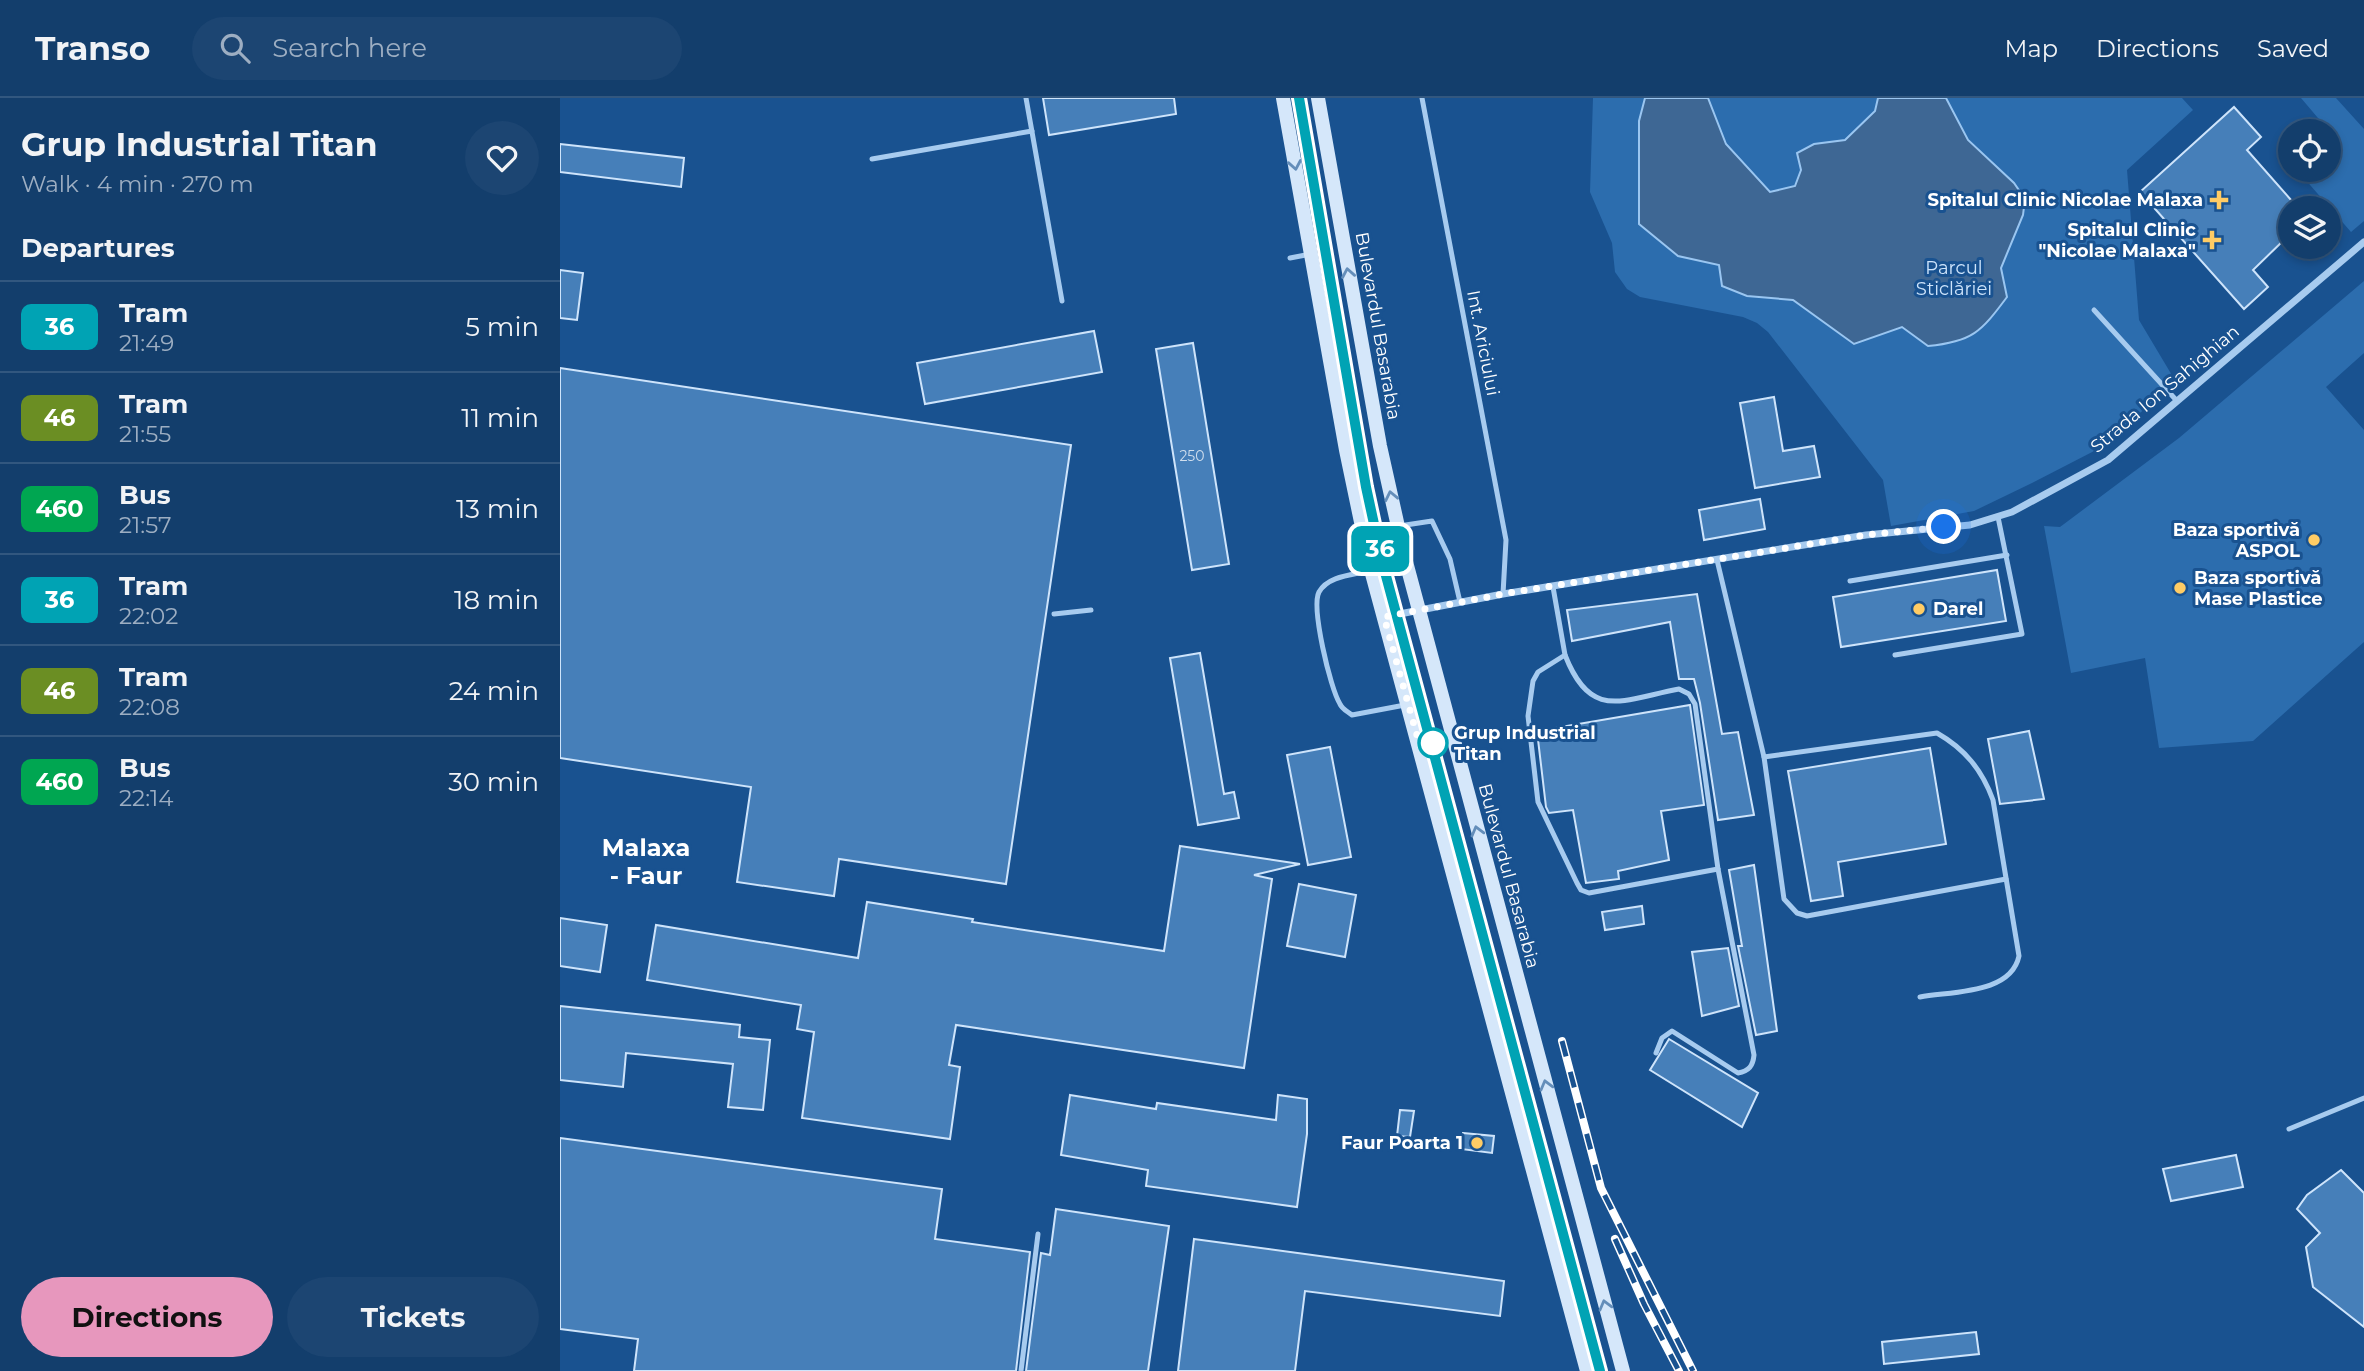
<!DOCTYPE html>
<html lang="en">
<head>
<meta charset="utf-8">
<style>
  :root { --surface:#133e6c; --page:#1c4572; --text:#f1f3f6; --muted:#9daec2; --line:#32577f; --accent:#e797bd }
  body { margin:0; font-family:Montserrat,sans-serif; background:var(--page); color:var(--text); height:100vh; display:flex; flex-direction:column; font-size:26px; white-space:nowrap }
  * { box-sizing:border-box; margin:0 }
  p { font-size:23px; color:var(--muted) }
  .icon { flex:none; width:38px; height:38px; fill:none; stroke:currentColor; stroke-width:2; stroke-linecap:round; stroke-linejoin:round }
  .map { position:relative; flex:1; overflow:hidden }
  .drawer { display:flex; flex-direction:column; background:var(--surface); width:560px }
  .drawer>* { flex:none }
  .badge { padding:0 14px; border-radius:10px; font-size:24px; line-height:46px }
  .buttons { position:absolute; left:1718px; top:21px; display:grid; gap:14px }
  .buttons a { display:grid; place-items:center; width:63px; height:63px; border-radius:50%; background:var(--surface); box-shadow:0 4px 10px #0003,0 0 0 2px var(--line); font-size:35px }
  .you { position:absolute; width:35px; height:35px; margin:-18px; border:5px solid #fff; border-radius:50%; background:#1a73e8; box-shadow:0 0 0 10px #1a73e833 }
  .map>.badge { position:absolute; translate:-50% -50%; box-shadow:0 0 0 4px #fff }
  h2 { padding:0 21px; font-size:26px; line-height:63px }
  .round { display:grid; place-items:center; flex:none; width:74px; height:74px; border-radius:37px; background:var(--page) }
  .summary { display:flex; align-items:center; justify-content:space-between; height:119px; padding:0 21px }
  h1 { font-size:33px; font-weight:700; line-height:52px }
  .action { display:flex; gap:14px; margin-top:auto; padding:14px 21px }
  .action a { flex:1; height:80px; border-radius:42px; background:var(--accent); color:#111; font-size:28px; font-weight:700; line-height:80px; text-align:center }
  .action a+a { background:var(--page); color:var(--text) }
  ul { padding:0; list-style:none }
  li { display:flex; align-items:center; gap:21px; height:91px; padding:0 21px; border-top:2px solid var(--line) }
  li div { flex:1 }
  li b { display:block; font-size:26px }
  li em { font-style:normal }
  li .badge { min-width:77px; font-weight:700; text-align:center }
  header { display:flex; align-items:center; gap:42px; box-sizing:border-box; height:98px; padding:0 35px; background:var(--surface); border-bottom:2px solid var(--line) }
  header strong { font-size:33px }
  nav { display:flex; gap:38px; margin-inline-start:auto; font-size:24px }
  .search { width:490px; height:63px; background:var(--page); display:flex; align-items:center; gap:18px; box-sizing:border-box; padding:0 24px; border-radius:38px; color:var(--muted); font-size:26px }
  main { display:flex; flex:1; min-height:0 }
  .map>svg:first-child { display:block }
  .green { fill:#2c6dae }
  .water { fill:#3e6794; stroke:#9ac6f1; stroke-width:2 }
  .building { fill:#467fb9; stroke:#cee4fb; stroke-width:2 }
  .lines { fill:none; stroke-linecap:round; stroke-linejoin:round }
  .service { stroke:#a7cbef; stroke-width:5 }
  .minor { stroke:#a7cbef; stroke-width:7 }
  .secondary { stroke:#d5e7fa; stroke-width:14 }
  .rail-casing { stroke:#fff; stroke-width:8 }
  .rail { stroke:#195290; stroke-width:5; stroke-dasharray:16; stroke-linecap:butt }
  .oneway { stroke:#648eba }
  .line-casing { stroke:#fff; stroke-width:16 }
  .line { stroke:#00a3b4; stroke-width:10 }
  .walk { stroke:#fff; stroke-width:7; stroke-dasharray:0 12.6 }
  .poi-dot { fill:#ffcc65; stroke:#195290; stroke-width:2.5 }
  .stop-dot { fill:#fff; stroke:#00a3b4; stroke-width:3.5 }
  .labels { text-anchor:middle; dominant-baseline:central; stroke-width:6; stroke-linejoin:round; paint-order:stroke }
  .number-label { font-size:14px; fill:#d1dfee }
  .poi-label { font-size:18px; font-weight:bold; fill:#fff; stroke:#195290; text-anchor:end }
  .park-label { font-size:18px; fill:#cee4fb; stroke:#195290 }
  .street-label { font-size:18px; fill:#fff; stroke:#195290 }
  .stop-label { font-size:18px; font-weight:bold; fill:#fff; stroke:#195290; text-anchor:start }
  .district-label { font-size:24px; font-weight:bold; fill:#fff; stroke:#195290 }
</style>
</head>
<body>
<header>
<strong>Transo</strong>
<div class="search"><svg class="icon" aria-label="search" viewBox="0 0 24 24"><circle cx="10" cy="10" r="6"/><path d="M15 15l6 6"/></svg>Search here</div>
<nav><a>Map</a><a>Directions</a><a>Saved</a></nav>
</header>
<main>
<section class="drawer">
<div class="summary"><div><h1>Grup Industrial Titan</h1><p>Walk · 4 min · 270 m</p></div><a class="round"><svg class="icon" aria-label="heart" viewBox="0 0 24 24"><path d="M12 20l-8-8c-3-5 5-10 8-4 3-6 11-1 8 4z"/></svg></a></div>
<h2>Departures</h2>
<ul>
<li><span class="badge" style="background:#00a3b4;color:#fff">36</span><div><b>Tram</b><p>21:49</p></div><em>5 min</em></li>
<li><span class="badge" style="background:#6b8e23;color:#fff">46</span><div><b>Tram</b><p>21:55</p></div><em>11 min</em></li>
<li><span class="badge" style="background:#00a651;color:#fff">460</span><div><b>Bus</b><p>21:57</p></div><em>13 min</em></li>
<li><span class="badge" style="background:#00a3b4;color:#fff">36</span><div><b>Tram</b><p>22:02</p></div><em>18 min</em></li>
<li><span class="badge" style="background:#6b8e23;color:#fff">46</span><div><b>Tram</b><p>22:08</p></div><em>24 min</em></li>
<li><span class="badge" style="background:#00a651;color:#fff">460</span><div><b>Bus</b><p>22:14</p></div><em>30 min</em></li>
</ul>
<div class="action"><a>Directions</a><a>Tickets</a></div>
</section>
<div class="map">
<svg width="1804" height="1273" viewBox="0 0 1804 1273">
  <rect width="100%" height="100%" fill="#195290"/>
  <!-- green -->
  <g class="green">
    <path d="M1033,0H1622L1633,12L1567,72L1579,222L1616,284L1538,351L1472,385L1414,413L1331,428L1323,382L1208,234L1197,225L1183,219L1080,199L1067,191L1055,174L1052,145L1030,94Z"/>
    <path d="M1741,0H1776L1804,31V123L1791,134L1737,72H1769V33Z"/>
    <path d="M1804,183V255L1766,289L1804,332V544L1693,643L1599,650L1585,560L1511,575L1484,428L1500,429L1619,340Z"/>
  </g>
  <!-- water -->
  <path class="water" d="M1085,0H1148L1166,46L1210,94L1235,88L1241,72L1237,55L1254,46L1285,42L1315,13L1318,0H1386L1408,42L1454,85L1465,101L1463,117L1441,170L1447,199C1421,234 1412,244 1368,248L1342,229L1294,246L1233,202L1187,198L1162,188L1159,167L1118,158L1079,126V23Z"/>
  <!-- building -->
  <g class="building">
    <path d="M483,0H614L616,16L489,37Z"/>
    <path d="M1674,9L1701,39L1687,52L1731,102V145L1726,140L1693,172L1708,189L1684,211L1580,94Z"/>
    <path d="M0,46L124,60L121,89L0,74Z"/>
    <path d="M0,172L23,175L17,222L0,220Z"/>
    <path d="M534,233L542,274L365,306L357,265Z"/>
    <path d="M633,245L669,466L632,472L596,251Z"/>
    <path d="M0,270L511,347L446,786L279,761L274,798L177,784L191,689L0,660Z"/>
    <path d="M1214,299L1223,353L1254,348L1260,379L1195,390L1180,305Z"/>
    <path d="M1200,401L1205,431L1144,442L1139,412Z"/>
    <path d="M1437,472L1446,523L1281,549L1273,499Z"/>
    <path d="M1137,496L1162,636L1178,634L1194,717L1158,722L1140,605L1134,581H1119L1110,524L1012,543L1007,512Z"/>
    <path d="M640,555L664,696L674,694L679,720L638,727L610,560Z"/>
    <path d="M1130,607L1144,707L1101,713L1109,762L1058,773L1059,781L1026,785L1013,712L989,715L986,709L977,633Z"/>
    <path d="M1469,633L1484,701L1440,706L1428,641Z"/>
    <path d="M770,649L791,759L748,767L727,657Z"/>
    <path d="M1370,650L1386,746L1278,764L1283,798L1251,803L1228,673Z"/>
    <path d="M620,748L740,766L694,777L712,781L684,970L396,927L389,967L400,969L390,1041L242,1020L254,934L237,931L241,907L87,882L96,827L298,860L307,804L413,821L412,824L604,853Z"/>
    <path d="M1194,767L1217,933L1196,937L1178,848H1182L1169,772Z"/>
    <path d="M739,786L796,797L785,859L727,848Z"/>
    <path d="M1082,808L1084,826L1045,832L1042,814Z"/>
    <path d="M0,820L47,827L40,874L0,868Z"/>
    <path d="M1168,850L1179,908L1142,918L1132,854Z"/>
    <path d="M0,908L180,927L179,939L210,942L203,1012L168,1009L173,966L66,955L63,989L0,982Z"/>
    <path d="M1109,941L1198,995L1182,1029L1090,972Z"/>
    <path d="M510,997L596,1011L597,1005L716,1022L718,997L747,1001V1036L737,1109L586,1088L588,1072L501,1057Z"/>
    <path d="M840,1012L854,1013L850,1039L837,1038Z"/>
    <path d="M903,1035L934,1038L932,1055L901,1051Z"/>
    <path d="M0,1040L382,1091L375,1141L470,1154L456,1273H74L78,1241L0,1231Z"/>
    <path d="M1676,1057L1683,1089L1611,1103L1603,1071Z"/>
    <path d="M1781,1072L1804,1095V1229L1753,1189L1746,1149L1760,1135L1737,1111L1747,1097Z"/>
    <path d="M496,1111L609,1128L588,1273H466L481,1155L490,1157Z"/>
    <path d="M634,1141L944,1183L940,1218L745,1193L735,1273H618Z"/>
    <path d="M1416,1234L1419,1256L1324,1266L1322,1244Z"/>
  </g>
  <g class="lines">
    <!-- service -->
    <g class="service">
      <path d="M466,0L502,203"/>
      <path d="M862,0L946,442L943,496"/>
      <path d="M312,61L472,33"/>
      <path d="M730,160L751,156"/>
      <path d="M1534,212L1617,303"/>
      <path d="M839,428L872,423L890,461L900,504"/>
      <path d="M1157,462L1204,659L1224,801L1237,815L1247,818L1446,781"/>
      <path d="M808,473C792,477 768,478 759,494C751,509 770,590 780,606C782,611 787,613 792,617L845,607"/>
      <path d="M1290,483L1447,457"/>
      <path d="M993,489L1005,557L978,574L973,583L968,618L978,704L1017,785L1021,792L1029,795L1158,771"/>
      <path d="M494,516L531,512"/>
      <path d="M1005,557C1031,623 1061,602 1119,591L1129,596L1135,606L1158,771L1194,957C1193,968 1189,973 1178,975L1112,933L1102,940L1096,955"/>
      <path d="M1335,557L1462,536L1438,419"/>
      <path d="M1204,659L1377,635C1405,651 1422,672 1433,702L1459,858C1451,896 1393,893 1360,899"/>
      <path d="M1729,1031L1804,1000"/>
      <path d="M461,1273L478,1136"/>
    </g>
    <!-- minor -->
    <path class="minor" d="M824,519L943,496L1306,437L1410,427L1452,414L1548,362L1804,144"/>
    <!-- secondary -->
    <g class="secondary">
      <path d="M723,0L786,352L811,472L1027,1273"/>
      <path d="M758,0L820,348L845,460L1063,1273"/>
    </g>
    <defs>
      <g id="rail">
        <path d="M1002,943L1041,1090L1133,1273"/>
        <path d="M1055,1141L1084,1206L1119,1273"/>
      </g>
    </defs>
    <!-- rail casing -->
    <use href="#rail" class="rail-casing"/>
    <!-- rail -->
    <use href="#rail" class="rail"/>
  </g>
  <!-- one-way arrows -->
  <defs><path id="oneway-chevron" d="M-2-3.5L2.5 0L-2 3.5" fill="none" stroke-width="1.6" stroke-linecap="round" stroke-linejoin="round" transform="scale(1.75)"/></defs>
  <g class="oneway">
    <use href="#oneway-chevron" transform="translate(735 67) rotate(80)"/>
    <use href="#oneway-chevron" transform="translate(788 175) rotate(-100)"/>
    <use href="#oneway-chevron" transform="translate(831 398) rotate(-102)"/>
    <use href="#oneway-chevron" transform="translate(917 733) rotate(-105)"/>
    <use href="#oneway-chevron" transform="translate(986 987) rotate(-105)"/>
    <use href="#oneway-chevron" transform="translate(1045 1207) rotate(-105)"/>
  </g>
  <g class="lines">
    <defs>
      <path id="line" d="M739,0L806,389L822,463L1040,1273"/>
    </defs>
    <!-- line casing -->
    <use href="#line" class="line-casing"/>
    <!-- line -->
    <use href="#line" class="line"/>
    <!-- walk -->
    <path class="walk" d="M873,645L860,648L824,519L943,496L1306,437L1384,429"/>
  </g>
  <!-- markers -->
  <g class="poi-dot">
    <path d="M1655.5 91.5h7v7h7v7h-7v7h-7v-7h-7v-7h7z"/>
    <path d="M1648.5 131.5h7v7h7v7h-7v7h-7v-7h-7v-7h7z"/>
    <circle cx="1754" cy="442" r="7"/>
    <circle cx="1620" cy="490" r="7"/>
    <circle cx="1359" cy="511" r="7"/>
    <circle cx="917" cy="1045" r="7"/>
  </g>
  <circle class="stop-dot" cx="873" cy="645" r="14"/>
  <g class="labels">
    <!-- number labels -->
    <g class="number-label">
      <text x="632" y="358">250</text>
    </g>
    <!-- poi labels -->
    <g class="poi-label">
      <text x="1643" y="102">Spitalul Clinic Nicolae Malaxa</text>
      <text x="1636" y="132">Spitalul Clinic<tspan x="1636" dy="21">"Nicolae Malaxa"</tspan></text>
      <text x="1740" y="432">Baza sportivă<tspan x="1740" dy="21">ASPOL</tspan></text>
      <text x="1634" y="480" text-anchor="start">Baza sportivă<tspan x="1634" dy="21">Mase Plastice</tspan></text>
      <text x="1373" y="511" text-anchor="start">Darel</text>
      <text x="903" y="1045">Faur Poarta 1</text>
    </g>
    <!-- park labels -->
    <g class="park-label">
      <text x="1394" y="170">Parcul<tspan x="1394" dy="21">Sticlăriei</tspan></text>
    </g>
    <!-- street labels -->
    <g class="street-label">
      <text transform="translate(818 228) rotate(80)">Bulevardul Basarabia</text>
      <text transform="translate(923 245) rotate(79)">Int. Ariciului</text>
      <text transform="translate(1605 291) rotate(-40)">Strada Ion Sahighian</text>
      <text transform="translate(949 778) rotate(75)">Bulevardul Basarabia</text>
    </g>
    <!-- stop labels -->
    <g class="stop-label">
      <text x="894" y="635">Grup Industrial<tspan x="894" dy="21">Titan</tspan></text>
    </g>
    <!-- district labels -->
    <g class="district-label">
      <text x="86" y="749">Malaxa<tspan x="86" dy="28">- Faur</tspan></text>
    </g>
  </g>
</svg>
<div class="buttons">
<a><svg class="icon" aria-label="locate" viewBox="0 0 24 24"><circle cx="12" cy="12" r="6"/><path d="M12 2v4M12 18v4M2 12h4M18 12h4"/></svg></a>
<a><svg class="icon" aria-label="layers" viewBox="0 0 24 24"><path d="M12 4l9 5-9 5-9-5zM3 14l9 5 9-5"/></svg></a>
</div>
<div class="you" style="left:1384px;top:429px"></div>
<b class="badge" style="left:820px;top:451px;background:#00a3b4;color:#fff">36</b>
</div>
</main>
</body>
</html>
